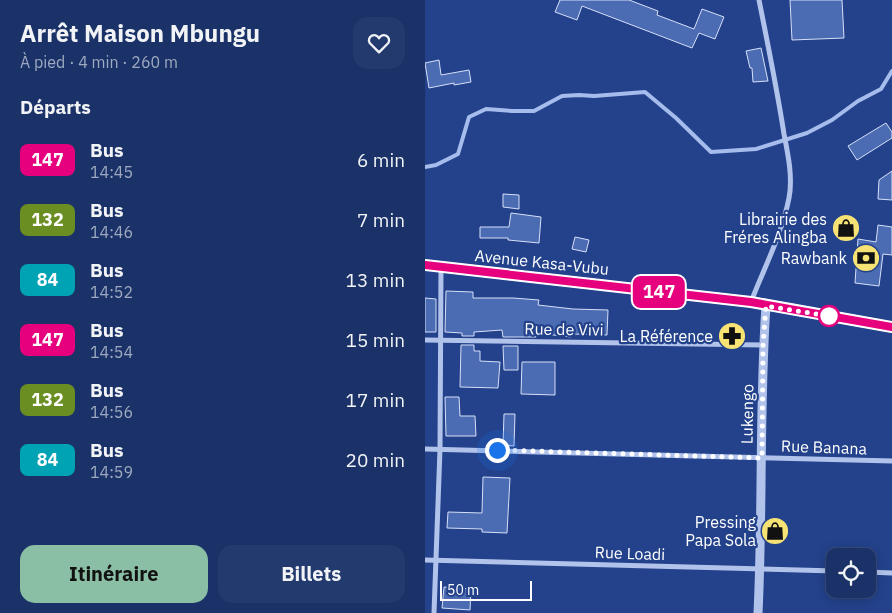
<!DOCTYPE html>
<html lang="fr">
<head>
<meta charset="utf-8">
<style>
  :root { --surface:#1a3268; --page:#233a6e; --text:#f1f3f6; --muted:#9faac0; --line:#384d7c; --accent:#8abfa5 }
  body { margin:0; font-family:"IBM Plex Sans",sans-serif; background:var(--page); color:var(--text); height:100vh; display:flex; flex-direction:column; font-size:19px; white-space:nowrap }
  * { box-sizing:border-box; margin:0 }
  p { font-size:16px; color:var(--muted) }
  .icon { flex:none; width:28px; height:28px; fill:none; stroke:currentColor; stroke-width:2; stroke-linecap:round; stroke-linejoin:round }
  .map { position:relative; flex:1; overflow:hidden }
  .side { display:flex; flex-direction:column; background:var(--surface); width:425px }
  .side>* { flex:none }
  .badge { padding:0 10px; border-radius:8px; font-size:18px; line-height:32px }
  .tools { position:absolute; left:401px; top:548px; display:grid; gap:10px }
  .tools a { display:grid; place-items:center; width:50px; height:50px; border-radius:10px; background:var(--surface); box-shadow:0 2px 12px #0003,0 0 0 1px var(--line); font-size:25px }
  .scale { position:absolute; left:15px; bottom:12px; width:92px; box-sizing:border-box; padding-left:5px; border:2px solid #fff; border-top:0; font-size:14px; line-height:18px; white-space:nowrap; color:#fff; -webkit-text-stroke:4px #23428b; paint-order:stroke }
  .you { position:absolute; width:25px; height:25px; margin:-12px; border:4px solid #fff; border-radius:50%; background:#1a73e8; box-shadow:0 0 0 8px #1a73e833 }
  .map>.badge { position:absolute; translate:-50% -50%; box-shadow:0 0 0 2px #fff }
  h2 { padding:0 20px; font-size:19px; line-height:45px }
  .round { display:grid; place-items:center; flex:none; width:52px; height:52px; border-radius:15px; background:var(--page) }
  .head { display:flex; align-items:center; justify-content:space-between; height:85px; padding:0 20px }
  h1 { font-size:24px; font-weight:700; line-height:38px }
  .primary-button { display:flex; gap:10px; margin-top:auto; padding:10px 20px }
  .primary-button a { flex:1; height:58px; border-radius:15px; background:var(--accent); color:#111; font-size:20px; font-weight:700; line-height:58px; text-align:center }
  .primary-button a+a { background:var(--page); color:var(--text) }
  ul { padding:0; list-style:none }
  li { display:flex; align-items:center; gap:15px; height:60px; padding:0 20px }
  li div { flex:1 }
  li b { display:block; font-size:19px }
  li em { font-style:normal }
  li .badge { min-width:55px; font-weight:700; text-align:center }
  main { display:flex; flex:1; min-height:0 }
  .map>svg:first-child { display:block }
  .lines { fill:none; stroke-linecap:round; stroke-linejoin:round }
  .stream { stroke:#a5bcec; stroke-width:4 }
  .building { fill:#4b6bb2; stroke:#d6e0f8 }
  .minor { stroke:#b1c3eb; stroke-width:5 }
  .tertiary { stroke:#b1c3eb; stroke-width:9 }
  .primary { stroke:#f5f8fe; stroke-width:12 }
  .line-casing { stroke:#fff; stroke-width:11 }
  .line { stroke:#e6007e; stroke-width:8 }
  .walk { stroke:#fff; stroke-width:5; stroke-dasharray:0 9 }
  .stop-dot { fill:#fff; stroke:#e6007e; stroke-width:2.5 }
  .labels { text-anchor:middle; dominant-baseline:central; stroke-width:4.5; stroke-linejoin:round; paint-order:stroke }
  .poi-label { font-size:16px; fill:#fff; stroke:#23428b; text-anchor:end }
  .street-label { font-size:16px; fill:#fff; stroke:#23428b }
</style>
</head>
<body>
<main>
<section class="side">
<div class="head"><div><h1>Arrêt Maison Mbungu</h1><p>À pied · 4 min · 260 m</p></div><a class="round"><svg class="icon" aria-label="heart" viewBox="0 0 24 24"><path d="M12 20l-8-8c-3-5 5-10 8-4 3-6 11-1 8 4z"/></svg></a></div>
<h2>Départs</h2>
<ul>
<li><span class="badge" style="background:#e6007e;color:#fff">147</span><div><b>Bus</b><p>14:45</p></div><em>6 min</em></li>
<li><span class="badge" style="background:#6b8e23;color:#fff">132</span><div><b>Bus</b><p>14:46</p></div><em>7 min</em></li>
<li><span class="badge" style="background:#00a3b4;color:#fff">84</span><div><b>Bus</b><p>14:52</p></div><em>13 min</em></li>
<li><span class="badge" style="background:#e6007e;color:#fff">147</span><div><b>Bus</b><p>14:54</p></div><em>15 min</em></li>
<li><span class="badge" style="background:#6b8e23;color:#fff">132</span><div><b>Bus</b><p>14:56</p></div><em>17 min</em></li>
<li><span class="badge" style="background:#00a3b4;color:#fff">84</span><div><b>Bus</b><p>14:59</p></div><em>20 min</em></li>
</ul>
<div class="primary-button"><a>Itinéraire</a><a>Billets</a></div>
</section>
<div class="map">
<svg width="467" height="613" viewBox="0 0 467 613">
  <rect width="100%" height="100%" fill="#23428b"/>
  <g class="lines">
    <!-- stream -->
    <path class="stream" d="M0,167L11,165L33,154L44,117L61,109L87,111H109L137,96L154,95L169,96L220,92L251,118L286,152L331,149L382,133L407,120L433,101L456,89L467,71"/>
  </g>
  <!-- building -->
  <g class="building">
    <path d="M135,0H204L233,11L232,15L269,29L277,9L299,17L290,39L274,33L267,48L157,6L152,20L130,12Z"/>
    <path d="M365,0H417L419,38L367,40Z"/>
    <path d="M336,48L343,81L328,82L327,68H325L321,51Z"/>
    <path d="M14,60L16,75L44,70L46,82L29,85V83L4,88L0,63Z"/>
    <path d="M461,123L467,132V138L432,160L423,146Z"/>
    <path d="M467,171V200L453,199L454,180Z"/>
    <path d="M78,194L94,195V209L78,207Z"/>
    <path d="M86,213L116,217L114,243L83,240V238H55V227H84Z"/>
    <path d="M453,225L467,227V255L458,254L454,286L430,283L433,239L451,242Z"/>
    <path d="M150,237L164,240L161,252L147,249Z"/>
    <path d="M21,291L48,292V298H88L114,300L113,305L148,309L183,310L182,335L147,334L146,337L111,333V337H78L77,330L49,332V336H37V333L20,332Z"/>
    <path d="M0,298L11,299V332H0Z"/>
    <path d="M36,345H49V351H55V361L75,362L73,388L35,387Z"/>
    <path d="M78,346H93V370H79Z"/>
    <path d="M97,362H130V395L96,394Z"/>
    <path d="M20,397H34L35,416H50L51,436H21Z"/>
    <path d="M79,414H90L89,446L78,445Z"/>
    <path d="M58,477L85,478L82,533L57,532V529L22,528L23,512L57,513Z"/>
    <path d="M19,587L46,589L45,610L17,608Z"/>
  </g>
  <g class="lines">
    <!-- minor -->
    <g class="minor">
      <path d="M326,302C339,268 357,234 364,198C368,178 363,154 359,134C352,89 343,45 334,0"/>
      <path d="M0,340L338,345"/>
      <path d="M0,449L467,461"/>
      <path d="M0,560L410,571"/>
      <path d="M442,572L467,573"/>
      <path d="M9,613L15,449L16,268"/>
    </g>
    <!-- tertiary -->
    <path class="tertiary" d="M333,613C338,511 334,408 341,306"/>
    <!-- primary -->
    <path class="primary" d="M0,265L326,302L467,327"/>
  </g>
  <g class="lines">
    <defs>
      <path id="line" d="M0,265L326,302L467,327"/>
    </defs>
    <!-- line casing -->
    <use href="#line" class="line-casing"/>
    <!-- line -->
    <use href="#line" class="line"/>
    <!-- walk -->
    <path class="walk" d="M72,450L337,458L338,345L341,306L404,316"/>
  </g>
  <!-- icons -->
  <defs>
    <symbol id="shop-disc" viewBox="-11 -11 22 22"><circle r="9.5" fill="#f6e374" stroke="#23428b"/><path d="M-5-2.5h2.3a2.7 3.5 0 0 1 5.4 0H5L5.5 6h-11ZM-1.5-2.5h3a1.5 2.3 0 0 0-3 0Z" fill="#111"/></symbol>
    <symbol id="bank-disc" viewBox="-11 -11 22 22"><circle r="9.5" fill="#f6e374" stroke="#23428b"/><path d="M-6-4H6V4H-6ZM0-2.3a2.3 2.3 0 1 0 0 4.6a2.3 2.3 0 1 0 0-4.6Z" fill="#111"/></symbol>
    <symbol id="pharmacy-disc" viewBox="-11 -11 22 22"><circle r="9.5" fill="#f6e374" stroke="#23428b"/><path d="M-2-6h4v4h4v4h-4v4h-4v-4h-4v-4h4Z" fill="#111"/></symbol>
  </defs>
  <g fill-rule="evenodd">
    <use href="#shop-disc" x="405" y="212" width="32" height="32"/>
    <use href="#bank-disc" x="425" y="242" width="32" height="32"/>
    <use href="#pharmacy-disc" x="291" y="320" width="32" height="32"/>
    <use href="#shop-disc" x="334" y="515" width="32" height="32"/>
  </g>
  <!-- markers -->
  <circle class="stop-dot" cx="404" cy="316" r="10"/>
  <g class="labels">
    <!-- poi labels -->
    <g class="poi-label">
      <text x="402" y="219">Librairie des<tspan x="402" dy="18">Fréres Alingba</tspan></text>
      <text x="422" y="258">Rawbank</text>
      <text x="288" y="336">La Référence</text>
      <text x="331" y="522">Pressing<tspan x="331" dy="18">Papa Sola</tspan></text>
    </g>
    <!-- street labels -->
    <g class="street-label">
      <text transform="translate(117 262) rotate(6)">Avenue Kasa-Vubu</text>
      <text transform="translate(139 329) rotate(1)">Rue de Vivi</text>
      <text transform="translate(322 414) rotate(-89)">Lukengo</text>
      <text transform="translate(399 447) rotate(2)">Rue Banana</text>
      <text transform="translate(205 553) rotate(2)">Rue Loadi</text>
    </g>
  </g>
</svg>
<div class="tools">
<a><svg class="icon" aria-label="locate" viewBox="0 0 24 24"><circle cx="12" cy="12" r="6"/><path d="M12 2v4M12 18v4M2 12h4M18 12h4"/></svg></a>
</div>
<div class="scale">50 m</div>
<div class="you" style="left:72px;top:450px"></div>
<b class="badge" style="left:234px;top:292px;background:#e6007e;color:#fff">147</b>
</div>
</main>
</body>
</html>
